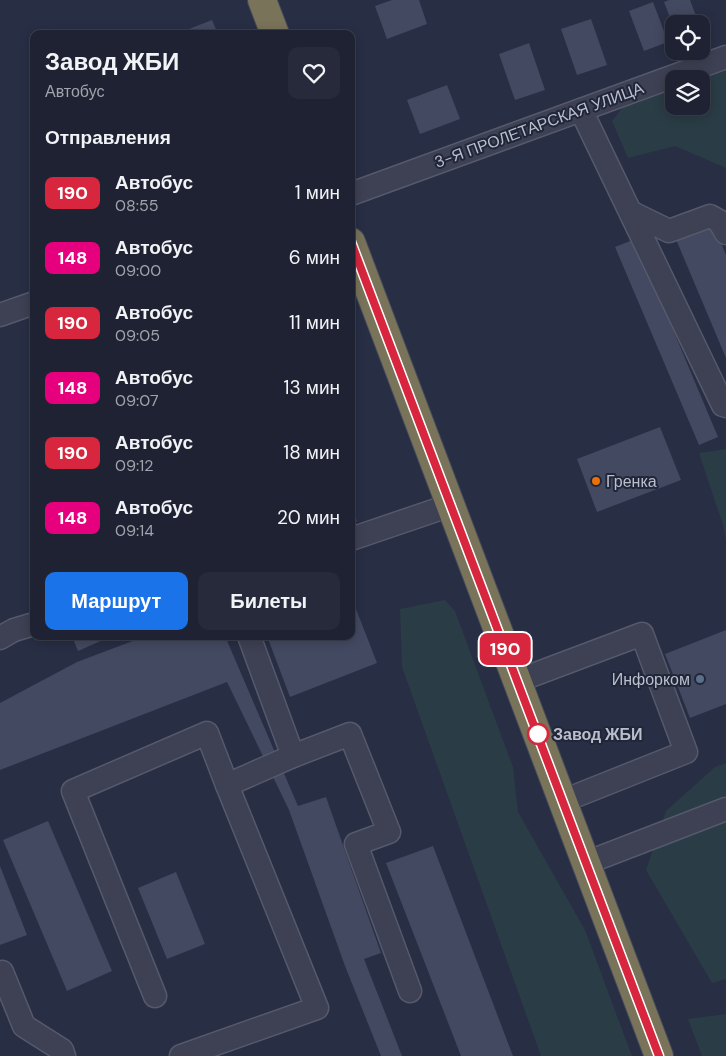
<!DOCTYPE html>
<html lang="ru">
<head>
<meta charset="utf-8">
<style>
  :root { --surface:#1e2233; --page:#262a3b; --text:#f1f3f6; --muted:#a1a4ac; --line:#3c3f4e; --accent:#1a73e8 }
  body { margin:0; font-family:"DM Sans",sans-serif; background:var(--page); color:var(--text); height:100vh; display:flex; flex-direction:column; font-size:19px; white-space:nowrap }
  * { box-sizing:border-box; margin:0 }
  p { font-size:16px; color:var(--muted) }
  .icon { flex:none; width:28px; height:28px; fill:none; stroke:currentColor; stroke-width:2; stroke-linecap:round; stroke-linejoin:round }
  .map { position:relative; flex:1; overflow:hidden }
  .panel { position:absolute; left:30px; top:30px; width:325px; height:610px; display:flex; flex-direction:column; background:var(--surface); border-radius:10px; box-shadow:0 2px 12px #0003,0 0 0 1px var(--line) }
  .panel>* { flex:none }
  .badge { padding:0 10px; border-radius:8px; font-size:18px; line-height:32px }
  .fabs { position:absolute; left:665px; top:15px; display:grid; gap:10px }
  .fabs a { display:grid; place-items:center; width:45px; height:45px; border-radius:10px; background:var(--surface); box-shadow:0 2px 12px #0003,0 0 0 1px var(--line); font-size:25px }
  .map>.badge { position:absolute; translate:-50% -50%; box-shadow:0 0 0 2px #fff }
  h2 { padding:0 15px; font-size:19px; line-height:45px }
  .round { display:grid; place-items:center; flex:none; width:52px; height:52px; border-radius:10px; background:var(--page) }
  .overview { display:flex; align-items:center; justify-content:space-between; height:85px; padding:0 15px }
  h1 { font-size:24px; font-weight:800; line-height:38px }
  .button { display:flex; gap:10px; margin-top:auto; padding:10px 15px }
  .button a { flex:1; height:58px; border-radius:10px; background:var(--accent); color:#fff; font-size:20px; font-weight:800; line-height:58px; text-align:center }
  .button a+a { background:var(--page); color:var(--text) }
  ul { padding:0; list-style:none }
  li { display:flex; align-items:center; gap:15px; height:65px; padding:0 15px }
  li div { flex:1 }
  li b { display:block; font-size:19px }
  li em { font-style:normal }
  li .badge { min-width:55px; font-weight:700; text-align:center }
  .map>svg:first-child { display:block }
  .green { fill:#2a3c45 }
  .building { fill:#424961 }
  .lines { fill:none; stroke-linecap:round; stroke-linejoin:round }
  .minor-casing { stroke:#55596b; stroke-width:25 }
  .highway-casing { stroke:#44495b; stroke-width:30 }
  .minor { stroke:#3d4153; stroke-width:22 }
  .highway { stroke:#79735a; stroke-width:28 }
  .line-casing { stroke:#fff; stroke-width:11 }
  .line { stroke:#d7263d; stroke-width:8 }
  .food-dot { fill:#e8710a; stroke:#212639; stroke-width:2 }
  .service-dot { fill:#5c6f8a; stroke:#212639; stroke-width:2 }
  .stop-dot { fill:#fff; stroke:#d7263d; stroke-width:2.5 }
  .labels { text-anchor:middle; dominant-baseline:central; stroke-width:4; stroke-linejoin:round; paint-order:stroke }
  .street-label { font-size:16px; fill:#babecd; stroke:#212639 }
  .poi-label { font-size:16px; fill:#babecd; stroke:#212639; text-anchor:start }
  .stop-label { font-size:16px; font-weight:bold; fill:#babecd; stroke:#212639; text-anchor:start }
</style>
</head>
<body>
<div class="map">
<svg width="726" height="1056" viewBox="0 0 726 1056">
  <rect width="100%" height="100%" fill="#282e44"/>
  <!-- green -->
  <g class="green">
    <path d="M726,68V168L675,146L628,158L612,121L623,107L674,88V106H701V79H697Z"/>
    <path d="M726,449V541L723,525L699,453Z"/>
    <path d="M445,600L455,611L513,767L518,812L585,930L632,1056H541L402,667L400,609Z"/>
    <path d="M726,763V979L712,983L646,870L666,811L715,767Z"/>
    <path d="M726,1014V1056H702L688,1019Z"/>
  </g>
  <!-- building -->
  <g class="building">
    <path d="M392,0H419L427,24L387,39L375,6Z"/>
    <path d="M669,0H690L699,24H674V28L664,2Z"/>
    <path d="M653,2L668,42L644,51L629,11Z"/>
    <path d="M591,19L607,65L577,75L561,29Z"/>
    <path d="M212,20L218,34H176Z"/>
    <path d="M529,43L545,90L515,100L499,54Z"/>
    <path d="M447,85L460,119L420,134L407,100Z"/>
    <path d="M712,221L726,255V358L675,237Z"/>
    <path d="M635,239L718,437L699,445L615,247Z"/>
    <path d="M660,427L681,480L597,512L577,459Z"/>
    <path d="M351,506L357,521L351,523Z"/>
    <path d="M351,596L377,663L290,697L267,636H351Z"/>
    <path d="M726,630V704L690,718L665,654Z"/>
    <path d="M72,636H112L78,651Z"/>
    <path d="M146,636H225L298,806L326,797L381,953L364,959L402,1056H381L345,966L289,810L227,682L0,770V703L77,662Z"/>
    <path d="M48,821L112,971L67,991L3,840Z"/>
    <path d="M433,846L513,1056H461L386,863Z"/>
    <path d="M0,866L27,935L0,945Z"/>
    <path d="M176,872L205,944L167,959L138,888Z"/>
  </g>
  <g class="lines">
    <defs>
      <g id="minor">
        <path d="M581,110L723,405L726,406"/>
        <path d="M351,194L726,57"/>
        <path d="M632,213L669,231L710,216L719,221L726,233"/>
        <path d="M0,315L34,303"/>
        <path d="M351,539L451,505"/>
        <path d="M0,638L14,630L34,624"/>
        <path d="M517,681L642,634L686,752L563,801"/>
        <path d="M293,756L350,734L389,832L356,844L410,991"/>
        <path d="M586,863L726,809"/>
        <path d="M2,972L24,1026L62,1050L64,1056"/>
        <path d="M155,996L73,791L207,733L227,785"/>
        <path d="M181,1056L317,1008L227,785L293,756L249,636"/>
      </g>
      <g id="highway">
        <path d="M262,0L275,34"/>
        <path d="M351,242L659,1056"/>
      </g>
    </defs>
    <!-- minor casing -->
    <use href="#minor" class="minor-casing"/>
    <!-- highway casing -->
    <use href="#highway" class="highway-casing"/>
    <!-- minor -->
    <use href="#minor" class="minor"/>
    <!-- highway -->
    <use href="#highway" class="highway"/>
  </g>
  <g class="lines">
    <defs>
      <path id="line" d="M351,242L659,1056"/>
    </defs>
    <!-- line casing -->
    <use href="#line" class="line-casing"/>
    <!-- line -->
    <use href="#line" class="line"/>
  </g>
  <!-- markers -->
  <circle class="food-dot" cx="596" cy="481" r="5"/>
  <circle class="service-dot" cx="700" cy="679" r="5"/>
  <circle class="stop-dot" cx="538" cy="734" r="10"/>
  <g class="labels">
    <!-- street labels -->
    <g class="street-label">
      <text transform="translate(539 125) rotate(-20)">3-Я ПРОЛЕТАРСКАЯ УЛИЦА</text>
    </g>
    <!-- poi labels -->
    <g class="poi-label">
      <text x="606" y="481">Гренка</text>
      <text x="690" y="679" text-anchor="end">Инфорком</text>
    </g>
    <!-- stop labels -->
    <g class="stop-label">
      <text x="553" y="734">Завод ЖБИ</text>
    </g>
  </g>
</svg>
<div class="fabs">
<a><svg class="icon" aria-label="locate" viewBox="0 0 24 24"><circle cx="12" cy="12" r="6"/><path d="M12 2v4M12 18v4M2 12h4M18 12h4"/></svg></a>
<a><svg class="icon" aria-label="layers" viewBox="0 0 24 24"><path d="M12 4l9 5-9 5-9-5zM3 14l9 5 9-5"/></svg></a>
</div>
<b class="badge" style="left:505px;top:649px;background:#d7263d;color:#fff">190</b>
<section class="panel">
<div class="overview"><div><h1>Завод ЖБИ</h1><p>Автобус</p></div><a class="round"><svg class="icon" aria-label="heart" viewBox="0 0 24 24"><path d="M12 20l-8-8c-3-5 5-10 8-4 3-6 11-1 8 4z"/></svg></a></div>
<h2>Отправления</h2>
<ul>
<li><span class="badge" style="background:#d7263d;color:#fff">190</span><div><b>Автобус</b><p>08:55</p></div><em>1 мин</em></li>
<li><span class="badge" style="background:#e6007e;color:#fff">148</span><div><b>Автобус</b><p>09:00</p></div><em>6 мин</em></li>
<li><span class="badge" style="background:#d7263d;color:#fff">190</span><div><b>Автобус</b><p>09:05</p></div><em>11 мин</em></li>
<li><span class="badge" style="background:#e6007e;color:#fff">148</span><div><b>Автобус</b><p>09:07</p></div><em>13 мин</em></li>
<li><span class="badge" style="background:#d7263d;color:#fff">190</span><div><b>Автобус</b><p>09:12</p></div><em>18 мин</em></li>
<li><span class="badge" style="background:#e6007e;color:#fff">148</span><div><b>Автобус</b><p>09:14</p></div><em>20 мин</em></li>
</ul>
<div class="button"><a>Маршрут</a><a>Билеты</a></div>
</section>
</div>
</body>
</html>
